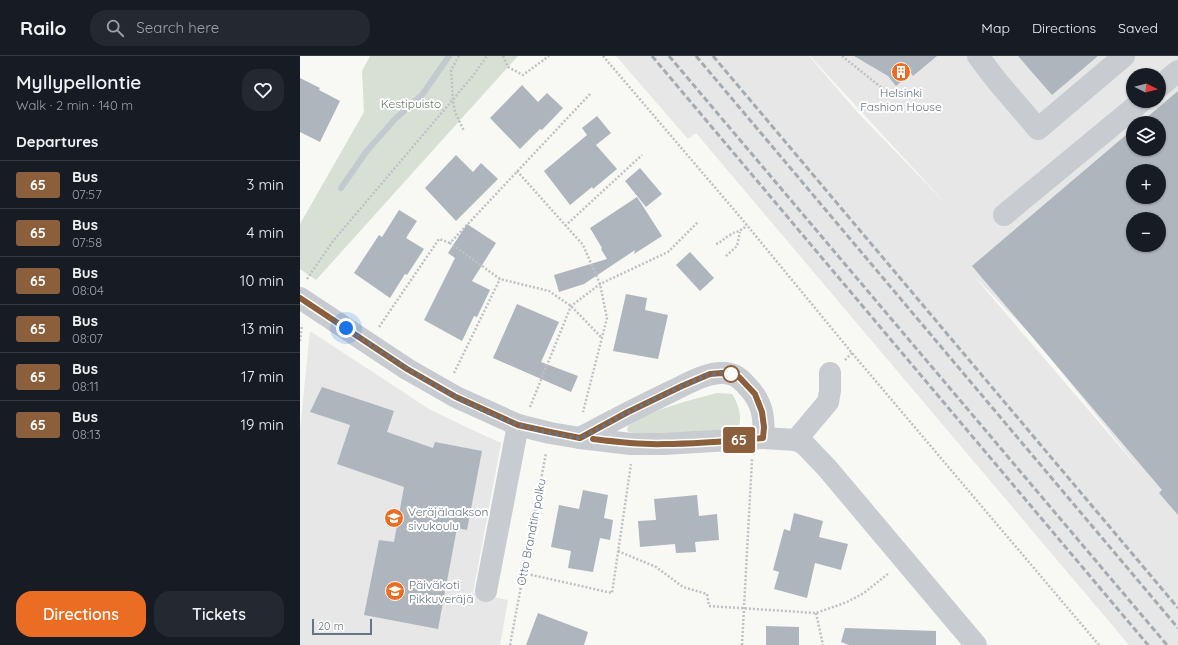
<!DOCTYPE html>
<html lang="en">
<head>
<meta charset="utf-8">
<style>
  :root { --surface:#171b24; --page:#242831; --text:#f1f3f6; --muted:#9ea1a6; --line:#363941; --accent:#ea6d23 }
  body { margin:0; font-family:Quicksand,sans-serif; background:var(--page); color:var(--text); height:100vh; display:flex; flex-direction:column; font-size:15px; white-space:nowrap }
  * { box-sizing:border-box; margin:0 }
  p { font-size:13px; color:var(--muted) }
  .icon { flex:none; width:22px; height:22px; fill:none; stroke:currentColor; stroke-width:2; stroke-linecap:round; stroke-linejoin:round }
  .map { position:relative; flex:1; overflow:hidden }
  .side { display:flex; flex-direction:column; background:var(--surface); width:300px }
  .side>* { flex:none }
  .badge { padding:0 8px; border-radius:3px; font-size:14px; line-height:26px }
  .needle { width:26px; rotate:96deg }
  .fabs { position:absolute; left:826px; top:12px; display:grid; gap:8px }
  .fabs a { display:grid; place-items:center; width:40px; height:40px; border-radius:50%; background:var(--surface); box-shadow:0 1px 3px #0004; font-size:20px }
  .scale { position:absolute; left:12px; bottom:10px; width:60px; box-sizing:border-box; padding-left:4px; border:2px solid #667487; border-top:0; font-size:11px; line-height:14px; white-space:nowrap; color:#667487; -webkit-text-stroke:3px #fff; paint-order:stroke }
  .you { position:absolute; width:20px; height:20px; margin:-10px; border:3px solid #fff; border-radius:50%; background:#1a73e8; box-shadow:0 0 0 6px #1a73e833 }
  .map>.badge { position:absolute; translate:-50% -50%; box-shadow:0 0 0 2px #fff }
  h2 { padding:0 16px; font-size:15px; line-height:36px }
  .round { display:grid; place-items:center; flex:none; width:42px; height:42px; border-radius:16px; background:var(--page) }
  .summary { display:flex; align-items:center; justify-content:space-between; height:68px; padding:0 16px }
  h1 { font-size:19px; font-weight:600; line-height:30px }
  .button { display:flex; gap:8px; margin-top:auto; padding:8px 16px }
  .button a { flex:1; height:46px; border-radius:16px; background:var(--accent); color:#fff; font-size:16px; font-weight:600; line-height:46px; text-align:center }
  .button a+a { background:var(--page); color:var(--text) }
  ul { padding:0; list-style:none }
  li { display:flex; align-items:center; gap:12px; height:48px; padding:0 16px; border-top:1px solid var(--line) }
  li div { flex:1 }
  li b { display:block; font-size:15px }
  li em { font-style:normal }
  li .badge { min-width:44px; font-weight:700; text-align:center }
  header { display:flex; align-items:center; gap:24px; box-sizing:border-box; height:56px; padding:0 20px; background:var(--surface); border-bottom:1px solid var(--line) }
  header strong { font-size:19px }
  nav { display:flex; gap:22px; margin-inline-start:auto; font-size:14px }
  .search { width:280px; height:36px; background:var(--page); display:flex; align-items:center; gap:10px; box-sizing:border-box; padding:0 14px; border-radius:16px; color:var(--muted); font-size:15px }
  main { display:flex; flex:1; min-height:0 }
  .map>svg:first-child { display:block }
  .built { fill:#e6e7e6; fill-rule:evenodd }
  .green { fill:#d8e0d6 }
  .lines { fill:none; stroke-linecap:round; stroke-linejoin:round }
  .stream { stroke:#c2cad0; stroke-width:6 }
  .building { fill:#afb5bc; fill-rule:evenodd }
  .path { stroke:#bfc1c4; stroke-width:2.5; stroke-dasharray:2 2; stroke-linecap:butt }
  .minor { stroke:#c8cbcf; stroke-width:22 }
  .rail { stroke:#a6abb2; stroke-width:3; stroke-dasharray:6 3; stroke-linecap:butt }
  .line-casing { stroke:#fff; stroke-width:9 }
  .line { stroke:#8b5e3c; stroke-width:6 }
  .walk { stroke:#667487; stroke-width:4; stroke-dasharray:0 7.2 }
  .stop-dot { fill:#fff; stroke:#8b5e3c; stroke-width:2 }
  .labels { text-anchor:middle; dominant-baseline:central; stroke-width:4; stroke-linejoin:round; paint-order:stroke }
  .poi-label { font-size:12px; fill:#667487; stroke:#fff; text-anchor:start }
  .park-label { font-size:12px; fill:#637961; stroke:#fff }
  .street-label { font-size:12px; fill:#667487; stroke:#fff }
</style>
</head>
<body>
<header>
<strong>Railo</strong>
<div class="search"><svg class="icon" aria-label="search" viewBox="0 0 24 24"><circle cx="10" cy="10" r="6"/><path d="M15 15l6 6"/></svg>Search here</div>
<nav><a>Map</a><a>Directions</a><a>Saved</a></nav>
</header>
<main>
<section class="side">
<div class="summary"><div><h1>Myllypellontie</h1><p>Walk · 2 min · 140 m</p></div><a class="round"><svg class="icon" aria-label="heart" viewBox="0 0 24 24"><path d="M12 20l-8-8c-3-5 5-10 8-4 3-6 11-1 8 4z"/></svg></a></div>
<h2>Departures</h2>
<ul>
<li><span class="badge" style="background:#8b5e3c;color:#fff">65</span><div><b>Bus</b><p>07:57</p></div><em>3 min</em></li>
<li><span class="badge" style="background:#8b5e3c;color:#fff">65</span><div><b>Bus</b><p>07:58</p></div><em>4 min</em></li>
<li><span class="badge" style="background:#8b5e3c;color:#fff">65</span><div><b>Bus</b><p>08:04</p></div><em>10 min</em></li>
<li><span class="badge" style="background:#8b5e3c;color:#fff">65</span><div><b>Bus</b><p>08:07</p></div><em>13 min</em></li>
<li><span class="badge" style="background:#8b5e3c;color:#fff">65</span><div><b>Bus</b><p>08:11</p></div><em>17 min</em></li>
<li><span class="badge" style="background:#8b5e3c;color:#fff">65</span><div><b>Bus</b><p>08:13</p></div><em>19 min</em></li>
</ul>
<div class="button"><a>Directions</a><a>Tickets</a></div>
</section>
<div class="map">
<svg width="878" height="589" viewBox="0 0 878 589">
  <rect width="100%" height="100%" fill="#f8f8f5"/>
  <!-- built -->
  <g class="built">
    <path d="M316,0H509L558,57L651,153L510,0H878V589H829L396,77L388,83ZM833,19H859V45H833ZM833,67H859V93H833ZM833,115H859V141H833ZM833,163H859V189H833ZM672,218L734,282L845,420Z"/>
    <path d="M10,275L129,353L168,372L201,387L173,537L208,544L200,589H0V374Z"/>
  </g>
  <!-- green -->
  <g class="green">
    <path d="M70,0H218L16,224L0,213V168L64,56L62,15Z"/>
    <path d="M417,337L432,338C438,346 444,365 437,374L377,379L332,377L327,375L328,370C349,354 391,344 417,337Z"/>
  </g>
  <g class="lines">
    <!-- stream -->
    <path class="stream" d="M41,132L66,96L95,63L122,39L149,0"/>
  </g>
  <!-- building -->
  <g class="building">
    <path d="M554,0H637L613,20L611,17L596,30L588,20Z"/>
    <path d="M718,0H798L752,39Z"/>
    <path d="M0,22L20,32L19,34L40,45L20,86L0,76Z"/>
    <path d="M222,29L238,46L247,37L263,52L242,74L240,73L220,93L190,62Z"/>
    <path d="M878,35V459L859,437L862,434L672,210L833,73V93H859V67H840ZM833,115H859V141H833ZM833,163H859V189H833Z"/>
    <path d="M297,60L311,77L296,89L317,113L293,133L292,131L270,149L244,115L287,79L282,72Z"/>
    <path d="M156,99L173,116L181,107L198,123L156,165L125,132Z"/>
    <path d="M340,112L362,138L346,151L325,125Z"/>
    <path d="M337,141L362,180L334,198L335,194L284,228L259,236L254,219L307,203L301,193L302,192L290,172Z"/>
    <path d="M99,154L117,165L106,182L124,193L107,219L105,218L90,242L54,217L79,179L82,181Z"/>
    <path d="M167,168L196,187L172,225L190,234L177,261L174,260L162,285L124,264L155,202L148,197Z"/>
    <path d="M390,196L414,222L400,235L376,209Z"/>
    <path d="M326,238L347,242L345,254L368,259L358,303L313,295Z"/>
    <path d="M217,248L259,266L241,306L278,320L271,336L193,302Z"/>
    <path d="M22,331L94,355L87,376L133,392L135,386L182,395L167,474L157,472L138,573L64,559L79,484L94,486L104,431L37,408L50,369L10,356Z"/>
    <path d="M283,434L308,439L304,462L313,464L310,484L300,482L293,516L268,512L271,495L251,491L259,449L279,453Z"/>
    <path d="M397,439L399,460L417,458L419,484L395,486L396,496L376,497L375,488L340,491L338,465L356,464L354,443Z"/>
    <path d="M494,457L523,465L519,481L548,488L541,514L515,507L507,542L474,533L479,516L473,514L484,473L490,475Z"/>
    <path d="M238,557L288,576L284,589H226Z"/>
    <path d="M466,570L499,571V589H466Z"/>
    <path d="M545,572L636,575V589H549L541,586Z"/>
  </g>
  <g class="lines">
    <!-- path -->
    <g class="path">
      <path d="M159,0L151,14L153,44L155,56L164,75"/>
      <path d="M203,0L208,11L223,19L249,0"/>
      <path d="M303,0L441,162L552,297L799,589"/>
      <path d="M542,0L582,32L596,40L615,42"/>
      <path d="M290,38L150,187L200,223L249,235L271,250L302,282"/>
      <path d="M217,115L283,189L300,228L307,262L283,356"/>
      <path d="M265,170L342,99"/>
      <path d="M416,188C422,186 424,182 430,179C438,174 439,177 447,169"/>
      <path d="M426,200L437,190L440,176"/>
      <path d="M7,223L33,185L172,21L187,0"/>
      <path d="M79,271L139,183L150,187"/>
      <path d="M0,285L2,269"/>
      <path d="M545,304L552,297"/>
      <path d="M154,317L200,223"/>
      <path d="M230,351L271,250L300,228L368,196L398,166"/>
      <path d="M318,495L356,511L383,531L407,538L409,550L516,557L547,546L564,537L589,517"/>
      <path d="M223,517L312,537L331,408"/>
      <path d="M516,557L523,589"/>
      <path d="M210,589L246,397"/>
      <path d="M442,589L452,403"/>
    </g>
    <!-- minor -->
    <g class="minor">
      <path d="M678,0L697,25L738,73L824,0"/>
      <path d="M859,31L878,15"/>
      <path d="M704,159L842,45"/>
      <path d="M0,242L107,313L156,341L218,369L250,377L280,382L331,388H364L463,382L496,384L504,388L527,412L676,589"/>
      <path d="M280,382C310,366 339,351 370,336C385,329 403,318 420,317C432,316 439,321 446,329C462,345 465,360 463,382"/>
      <path d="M496,384L528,346L530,335V317"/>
      <path d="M186,535L218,369"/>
    </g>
    <!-- rail -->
    <g class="rail">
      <path d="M352,0L848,589"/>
      <path d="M369,0L867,589"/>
      <path d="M396,0L878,572"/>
      <path d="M413,0L878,552"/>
    </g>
  </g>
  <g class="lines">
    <defs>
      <path id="line" d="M0,242L107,313L156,341L218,369L250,376L280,382L328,356L382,330L410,318L422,317L431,318L439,321L455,338L462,356L464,371L463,382C430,385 397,388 364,388C340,389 317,386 293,383"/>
    </defs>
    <!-- line casing -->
    <use href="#line" class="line-casing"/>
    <!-- line -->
    <use href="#line" class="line"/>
    <!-- walk -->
    <path class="walk" d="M46,272C109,314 180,364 255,378C263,379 272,382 279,382C285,381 319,361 327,357C354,343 382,330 410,318L422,317L431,318"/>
  </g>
  <!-- icons -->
  <defs>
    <symbol id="building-disc" viewBox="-11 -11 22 22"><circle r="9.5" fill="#ea6d23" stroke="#fff"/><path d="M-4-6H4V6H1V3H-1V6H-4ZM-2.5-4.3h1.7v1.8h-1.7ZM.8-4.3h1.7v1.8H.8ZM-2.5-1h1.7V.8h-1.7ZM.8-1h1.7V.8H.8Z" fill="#fff"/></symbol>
    <symbol id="school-disc" viewBox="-11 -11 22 22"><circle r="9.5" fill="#ea6d23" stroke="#fff"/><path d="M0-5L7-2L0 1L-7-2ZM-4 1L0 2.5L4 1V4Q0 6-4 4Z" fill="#fff"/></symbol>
  </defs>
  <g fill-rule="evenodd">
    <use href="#building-disc" x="590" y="5" width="22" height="22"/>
    <use href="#school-disc" x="83" y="451" width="22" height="22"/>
    <use href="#school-disc" x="84" y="524" width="22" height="22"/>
  </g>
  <!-- markers -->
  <circle class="stop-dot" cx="431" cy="318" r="8"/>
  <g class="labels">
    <!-- poi labels -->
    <g class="poi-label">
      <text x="601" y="36" text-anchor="middle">Helsinki<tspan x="601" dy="14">Fashion House</tspan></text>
      <text x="108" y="455">Veräjälaakson<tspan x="108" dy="14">sivukoulu</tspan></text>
      <text x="109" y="528">Päiväkoti<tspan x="109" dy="14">Pikkuveräjä</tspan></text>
    </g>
    <!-- park labels -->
    <g class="park-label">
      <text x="111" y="47">Kestipuisto</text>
    </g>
    <!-- street labels -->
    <g class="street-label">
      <text transform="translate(231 476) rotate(-79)">Otto Brandtin polku</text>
    </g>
  </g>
</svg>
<div class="fabs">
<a><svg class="needle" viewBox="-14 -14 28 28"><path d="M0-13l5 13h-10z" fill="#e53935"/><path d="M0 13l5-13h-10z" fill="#9ea1a6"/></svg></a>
<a><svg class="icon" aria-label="layers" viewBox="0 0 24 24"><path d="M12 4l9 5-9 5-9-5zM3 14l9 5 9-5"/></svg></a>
<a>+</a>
<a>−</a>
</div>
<div class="scale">20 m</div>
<div class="you" style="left:46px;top:272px"></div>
<b class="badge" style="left:439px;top:384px;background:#8b5e3c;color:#fff">65</b>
</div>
</main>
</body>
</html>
